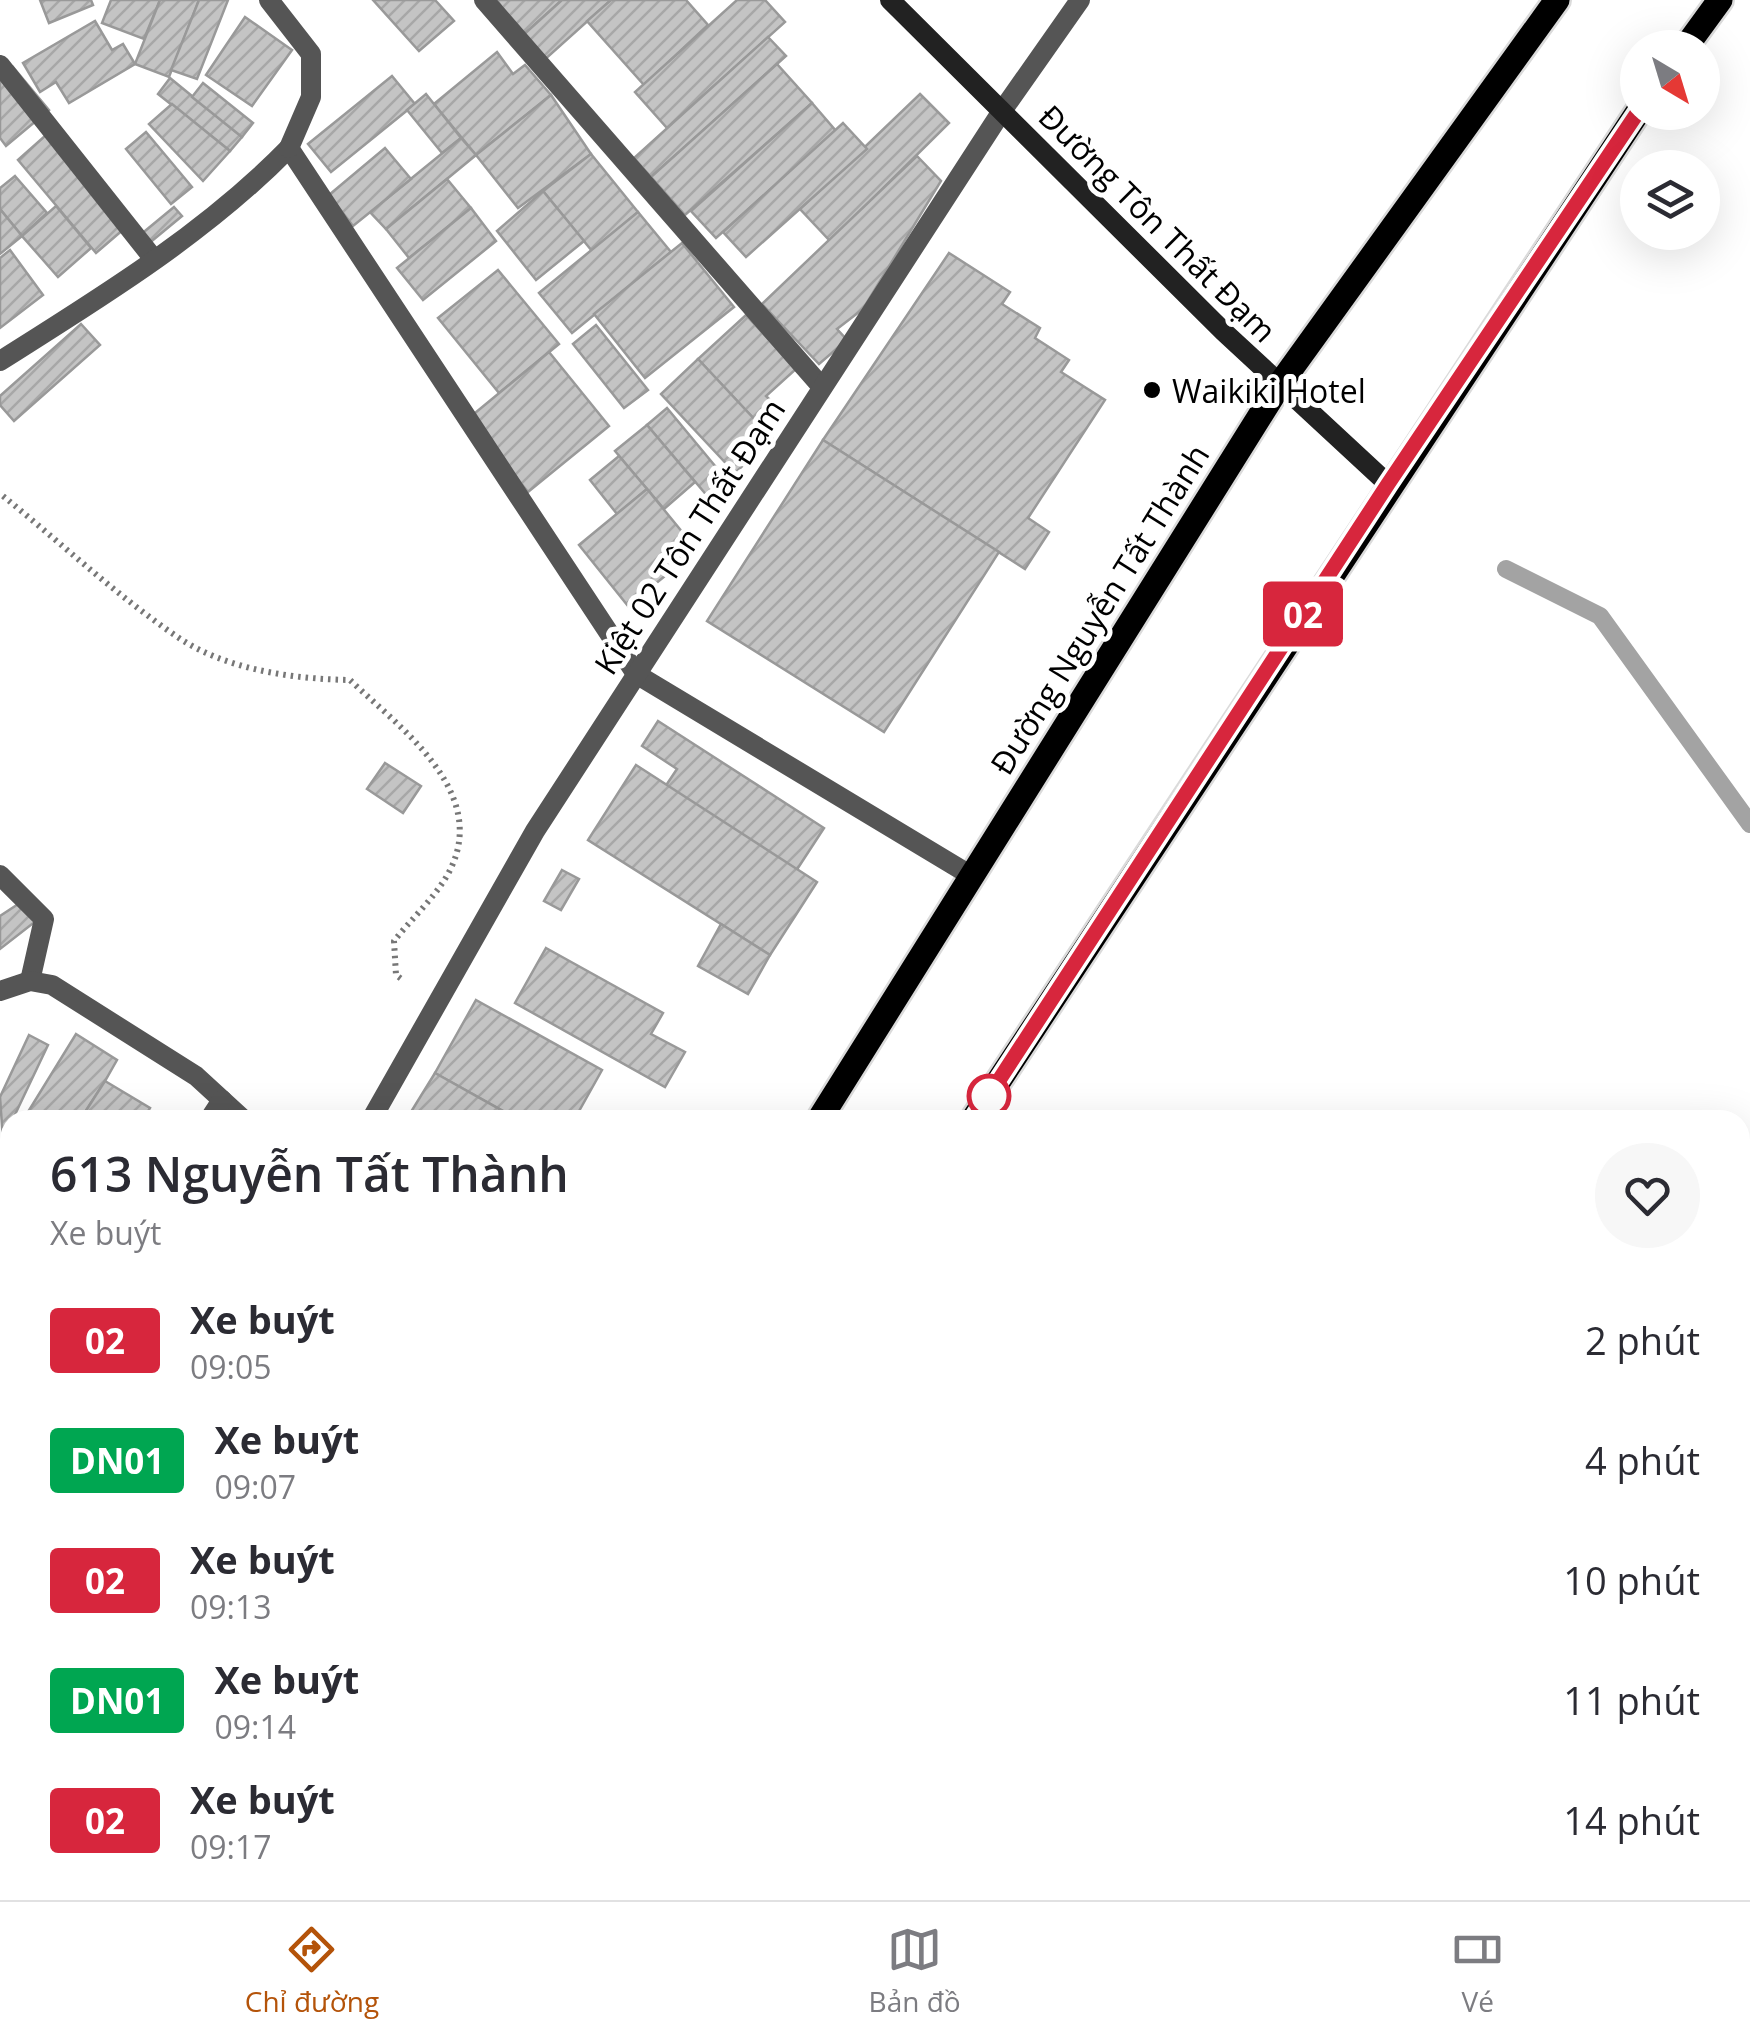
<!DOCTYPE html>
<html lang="vi">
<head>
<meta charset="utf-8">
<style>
  :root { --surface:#fff; --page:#f7f7f7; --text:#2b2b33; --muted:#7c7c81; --line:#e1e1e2; --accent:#b45309 }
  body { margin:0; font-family:"Open Sans",sans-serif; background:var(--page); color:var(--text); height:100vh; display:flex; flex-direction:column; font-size:38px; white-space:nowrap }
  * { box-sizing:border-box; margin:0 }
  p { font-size:32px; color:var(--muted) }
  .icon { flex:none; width:55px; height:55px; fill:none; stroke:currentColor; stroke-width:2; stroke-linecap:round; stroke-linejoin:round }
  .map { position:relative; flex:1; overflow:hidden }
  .panel { position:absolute; left:0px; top:1110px; width:1750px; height:790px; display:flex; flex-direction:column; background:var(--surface); border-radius:30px 30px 0 0; box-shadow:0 10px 40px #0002 }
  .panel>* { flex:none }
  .badge { padding:0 20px; border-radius:8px; font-size:35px; line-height:65px }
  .needle { width:65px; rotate:142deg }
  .buttons { position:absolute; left:1620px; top:30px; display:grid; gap:20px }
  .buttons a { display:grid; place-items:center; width:100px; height:100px; border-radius:50%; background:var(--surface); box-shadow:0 10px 40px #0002; font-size:50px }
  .map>.badge { position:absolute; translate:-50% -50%; box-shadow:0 0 0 5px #fff }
  .round { display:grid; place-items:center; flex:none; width:105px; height:105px; border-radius:52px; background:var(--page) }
  .overview { display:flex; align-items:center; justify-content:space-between; height:170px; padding:0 50px }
  h1 { font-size:48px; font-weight:600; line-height:75px }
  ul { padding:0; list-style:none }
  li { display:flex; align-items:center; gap:30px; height:120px; padding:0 50px }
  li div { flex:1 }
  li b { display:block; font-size:38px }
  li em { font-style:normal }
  li .badge { min-width:110px; font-weight:700; text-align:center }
  .dock { display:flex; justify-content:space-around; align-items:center; height:140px; border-top:2px solid var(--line); background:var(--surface); font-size:28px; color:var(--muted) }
  .dock a { display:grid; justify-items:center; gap:5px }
  .dock .active { color:var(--accent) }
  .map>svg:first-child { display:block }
  .water { fill:#a3a3a3 }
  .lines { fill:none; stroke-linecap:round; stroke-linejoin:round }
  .stream { stroke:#a3a3a3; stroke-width:18 }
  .building { fill:url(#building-hatch); stroke:#999; stroke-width:2.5 }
  .primary-casing { stroke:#dbdbdb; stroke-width:30 }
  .path { stroke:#777; stroke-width:6; stroke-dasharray:2.5 5; stroke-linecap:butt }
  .lane { stroke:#555; stroke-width:20 }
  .street { stroke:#555; stroke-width:20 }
  .secondary { stroke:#222; stroke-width:20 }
  .primary { stroke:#000; stroke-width:25 }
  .line-casing { stroke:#fff; stroke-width:22 }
  .line { stroke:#d7263d; stroke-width:15 }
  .poi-dot { fill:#000; stroke:#fff; stroke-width:4 }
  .stop-dot { fill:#fff; stroke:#d7263d; stroke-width:5 }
  .labels { text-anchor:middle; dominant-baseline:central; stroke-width:10; stroke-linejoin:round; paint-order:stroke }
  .street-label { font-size:32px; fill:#000; stroke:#fff }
  .poi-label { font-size:32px; fill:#000; stroke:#fff; text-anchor:start }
</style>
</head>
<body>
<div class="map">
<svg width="1750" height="1900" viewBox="0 0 1750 1900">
  <defs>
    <pattern id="building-hatch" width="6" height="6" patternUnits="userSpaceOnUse" patternTransform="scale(2.5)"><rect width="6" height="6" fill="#c4c4c4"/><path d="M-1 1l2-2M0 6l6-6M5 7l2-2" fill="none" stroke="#a7a7a7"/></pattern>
  </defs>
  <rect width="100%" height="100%" fill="#fff"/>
  <!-- water -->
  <path class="water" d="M1750,1479V1900H1706L1707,1890H1740V1574Z"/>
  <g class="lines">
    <!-- stream -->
    <path class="stream" d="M1506,569L1600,616L1750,824"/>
  </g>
  <!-- building -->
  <g class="building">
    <path d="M40,0H91L93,5L49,23Z"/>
    <path d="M111,0H160L144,39L102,23Z"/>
    <path d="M160,0H199L169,77L135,64Z"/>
    <path d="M199,0H228L197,79L171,70Z"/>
    <path d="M373,0H435L454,21L419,51Z"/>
    <path d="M497,0H562L521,37Z"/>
    <path d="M562,0H611L542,62L521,37Z"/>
    <path d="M611,0H686L708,25L644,85L587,21Z"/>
    <path d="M737,0H765L785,22L667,128L635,92Z"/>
    <path d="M245,17L292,50L252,106L206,75Z"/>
    <path d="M95,21L112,50L123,44L135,64L69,103L56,82L40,92L23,63Z"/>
    <path d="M768,37L786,56L651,177L634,158Z"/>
    <path d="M497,52L513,74L525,65L551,95L476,155L434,104Z"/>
    <path d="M777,64L812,103L685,215L651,177Z"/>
    <path d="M13,67L49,110L6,146L0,138V78Z"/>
    <path d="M392,76L415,104L331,172L308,144Z"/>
    <path d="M170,78L242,137L230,151L158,94Z"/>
    <path d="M203,83L253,123L242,137L192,97Z"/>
    <path d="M426,94L461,138L442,153L407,110Z"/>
    <path d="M920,94L949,123L830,241L800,209Z"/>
    <path d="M551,95L591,154L518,208L476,155Z"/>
    <path d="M812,103L836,131L716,238L691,211Z"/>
    <path d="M172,104L230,151L203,181L149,124Z"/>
    <path d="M843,123L867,149L746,257L723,232Z"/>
    <path d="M146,132L192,187L171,204L126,149Z"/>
    <path d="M46,135L125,228L96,253L18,160Z"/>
    <path d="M461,138L476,155L386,229L370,212Z"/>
    <path d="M385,148L411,179L353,226L329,195Z"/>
    <path d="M591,154L638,212L592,251L543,191Z"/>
    <path d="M917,156L941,181L863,309L837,329L847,340L819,364L762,304Z"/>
    <path d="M15,176L47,213L22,236L0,209V188Z"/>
    <path d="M447,179L471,208L409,258L386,229Z"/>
    <path d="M543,191L584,241L536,280L497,231Z"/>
    <path d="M56,206L91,248L58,277L22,236Z"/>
    <path d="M174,207L182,216L147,245L139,236Z"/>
    <path d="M471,208L496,241L423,300L397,268Z"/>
    <path d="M0,209L22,236L0,254Z"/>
    <path d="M638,212L671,252L572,333L539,293Z"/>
    <path d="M682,243L734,307L645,378L594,314Z"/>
    <path d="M10,250L43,295L0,328V258Z"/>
    <path d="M949,253L1010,292L1002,304L1040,328L1035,338L1069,360L1061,372L1105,400L1028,518L1049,532L1025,569L823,440Z"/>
    <path d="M498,270L559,344L499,393L438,318Z"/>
    <path d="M746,315L796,369L766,396L775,405L757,422L698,359Z"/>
    <path d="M81,324L100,345L14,421L0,405V396Z"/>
    <path d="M596,325L648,390L624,408L573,344Z"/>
    <path d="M549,352L609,426L528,492L469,418Z"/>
    <path d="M698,359L772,438L735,473L661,394Z"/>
    <path d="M667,408L735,490L715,505L647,425Z"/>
    <path d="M647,425L695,482L664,509L615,451Z"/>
    <path d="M823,440L999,552L884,732L707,621Z"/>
    <path d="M619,456L647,489L617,514L590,480Z"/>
    <path d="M647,489L697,550L628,606L579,545Z"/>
    <path d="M658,721L824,828L796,871L665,787L677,769L642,746Z"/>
    <path d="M385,763L421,786L403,813L367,789Z"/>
    <path d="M636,765L817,882L770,955L588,840Z"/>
    <path d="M562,870L579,879L561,910L544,901Z"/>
    <path d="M26,899L41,917L0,949V916Z"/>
    <path d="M721,924L770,955L748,994L698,966Z"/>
    <path d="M546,948L663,1013L651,1034L685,1052L665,1087L515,1003Z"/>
    <path d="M476,1000L602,1070L574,1120H519L435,1073Z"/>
    <path d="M76,1034L117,1060L105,1081L80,1120H23Z"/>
    <path d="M29,1035L48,1045L3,1140L0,1097Z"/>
    <path d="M435,1073L519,1120H406Z"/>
    <path d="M105,1081L150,1108L143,1120H80Z"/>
    <path d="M10,1141V1217L0,1211V1158Z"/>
    <path d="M3,1242L10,1246V1317L0,1311Z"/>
    <path d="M0,1325L10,1331V1414L0,1408Z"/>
    <path d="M2,1449L10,1454V1501L0,1494Z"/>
    <path d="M0,1511L10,1517V1593L0,1587Z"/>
    <path d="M0,1598L10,1604V1699L0,1693Z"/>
    <path d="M5,1831L10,1834V1890H112L130,1900H0V1840Z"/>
    <path d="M112,1890H206L201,1900H130Z"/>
    <path d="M921,1890H1173L1168,1900H916Z"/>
    <path d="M1173,1890H1356L1364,1894L1361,1900H1168Z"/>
  </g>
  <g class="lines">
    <defs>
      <g id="primary">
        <path d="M1685,48L1720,0"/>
        <path d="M819,1120L1280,384L1557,0"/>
        <path d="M973,1120L1638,112"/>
        <path d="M374,1900L379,1890"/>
        <path d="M522,1900L527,1890"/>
      </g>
    </defs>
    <!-- primary casing -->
    <use href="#primary" class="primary-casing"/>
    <!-- path -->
    <path class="path" d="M3,496C61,543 117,596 179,638C227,670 294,679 350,680C399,727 488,790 451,868C439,894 411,919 394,941L396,975L404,981"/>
    <!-- lane -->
    <g class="lane">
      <path d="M484,0L821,386"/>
      <path d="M0,65L153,258"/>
      <path d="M0,361C100,298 206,233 289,148L636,674"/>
      <path d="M0,875L44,919L30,981"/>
      <path d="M0,991L30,981L52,985L196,1076L244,1120"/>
      <path d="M209,1120L222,1100"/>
      <path d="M0,1432L10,1417"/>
      <path d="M0,1715L10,1723"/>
      <path d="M1539,1900L1540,1890"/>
    </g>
    <!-- street -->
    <g class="street">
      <path d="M269,0L311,54V97L289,148"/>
      <path d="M636,674L970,875"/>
      <path d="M371,1120L535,831L1002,111L1080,0"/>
      <path d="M0,1791L10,1771"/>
    </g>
    <!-- secondary -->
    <path class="secondary" d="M890,0L1224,332L1388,484"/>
    <!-- primary -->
    <use href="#primary" class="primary"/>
  </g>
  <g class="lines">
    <defs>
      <path id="line" d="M973,1120L1388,484L1638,112"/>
    </defs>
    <!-- line casing -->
    <use href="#line" class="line-casing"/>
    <!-- line -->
    <use href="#line" class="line"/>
  </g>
  <!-- markers -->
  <circle class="poi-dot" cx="1152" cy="390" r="10"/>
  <circle class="stop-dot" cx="989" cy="1096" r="20"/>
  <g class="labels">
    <!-- street labels -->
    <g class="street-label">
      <text transform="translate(1158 223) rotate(45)">Đường Tôn Thất Đạm</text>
      <text transform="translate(689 536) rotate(-57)">Kiệt 02 Tôn Thất Đạm</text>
      <text transform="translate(1099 609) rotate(-58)">Đường Nguyễn Tất Thành</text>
    </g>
    <!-- poi labels -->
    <g class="poi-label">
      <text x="1172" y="390">Waikiki Hotel</text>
    </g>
  </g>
</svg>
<div class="buttons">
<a><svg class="needle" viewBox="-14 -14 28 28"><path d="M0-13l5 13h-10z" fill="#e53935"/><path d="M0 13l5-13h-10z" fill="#7c7c81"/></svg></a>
<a><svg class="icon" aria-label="layers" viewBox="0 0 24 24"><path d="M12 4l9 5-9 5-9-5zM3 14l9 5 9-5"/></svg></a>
</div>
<b class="badge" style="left:1303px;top:614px;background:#d7263d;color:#fff">02</b>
<section class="panel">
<div class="overview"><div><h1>613 Nguyễn Tất Thành</h1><p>Xe buýt</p></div><a class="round"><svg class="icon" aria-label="heart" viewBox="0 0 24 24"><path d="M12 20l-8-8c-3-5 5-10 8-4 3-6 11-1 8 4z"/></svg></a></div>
<ul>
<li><span class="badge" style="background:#d7263d;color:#fff">02</span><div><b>Xe buýt</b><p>09:05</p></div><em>2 phút</em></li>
<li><span class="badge" style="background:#00a651;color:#fff">DN01</span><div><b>Xe buýt</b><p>09:07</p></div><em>4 phút</em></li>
<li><span class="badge" style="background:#d7263d;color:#fff">02</span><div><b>Xe buýt</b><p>09:13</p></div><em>10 phút</em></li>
<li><span class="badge" style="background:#00a651;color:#fff">DN01</span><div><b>Xe buýt</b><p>09:14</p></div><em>11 phút</em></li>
<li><span class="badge" style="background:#d7263d;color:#fff">02</span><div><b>Xe buýt</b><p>09:17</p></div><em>14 phút</em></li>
</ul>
</section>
</div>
<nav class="dock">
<a class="active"><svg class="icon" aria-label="directions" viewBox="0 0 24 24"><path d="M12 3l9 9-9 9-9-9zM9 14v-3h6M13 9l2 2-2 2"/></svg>Chỉ đường</a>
<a><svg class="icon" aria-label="map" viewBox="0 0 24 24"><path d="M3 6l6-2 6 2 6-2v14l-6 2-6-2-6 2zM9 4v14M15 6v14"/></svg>Bản đồ</a>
<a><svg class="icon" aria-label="tickets" viewBox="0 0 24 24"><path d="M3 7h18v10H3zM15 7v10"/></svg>Vé</a>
</nav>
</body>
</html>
